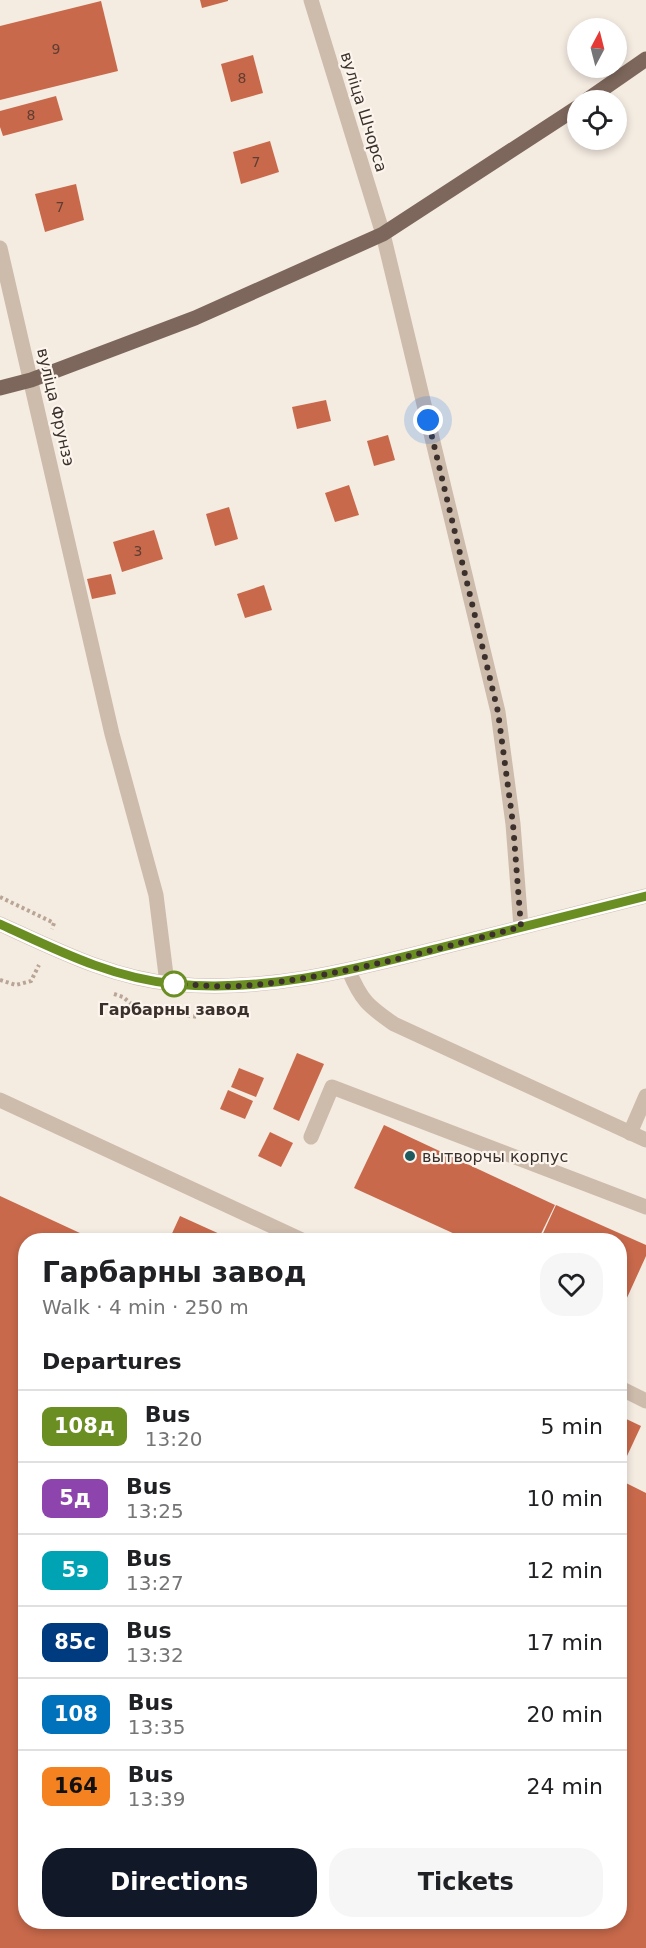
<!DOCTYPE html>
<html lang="en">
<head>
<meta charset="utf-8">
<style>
  :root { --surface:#fff; --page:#f6f6f6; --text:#202124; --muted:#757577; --line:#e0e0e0; --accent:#111827 }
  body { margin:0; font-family:"DejaVu Sans",sans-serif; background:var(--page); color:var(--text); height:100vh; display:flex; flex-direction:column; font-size:22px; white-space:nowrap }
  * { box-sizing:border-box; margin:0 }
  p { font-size:20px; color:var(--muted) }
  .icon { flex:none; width:33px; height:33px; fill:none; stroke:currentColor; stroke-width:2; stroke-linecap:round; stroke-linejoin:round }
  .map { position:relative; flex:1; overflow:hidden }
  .sheet { position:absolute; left:18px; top:1233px; width:609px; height:696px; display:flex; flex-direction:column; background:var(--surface); border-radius:24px; box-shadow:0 3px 9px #0003 }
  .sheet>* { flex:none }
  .badge { padding:0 12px; border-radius:9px; font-size:21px; line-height:39px }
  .needle { width:39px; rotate:7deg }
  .buttons { position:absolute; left:567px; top:18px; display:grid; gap:12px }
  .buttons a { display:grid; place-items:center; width:60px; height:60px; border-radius:50%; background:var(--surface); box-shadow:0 3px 9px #0003; font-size:30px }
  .you { position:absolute; width:30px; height:30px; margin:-15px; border:4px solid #fff; border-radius:50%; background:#1a73e8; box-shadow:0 0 0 9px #1a73e833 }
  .map>.badge { position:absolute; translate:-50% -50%; box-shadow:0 0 0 3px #fff }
  h2 { padding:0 24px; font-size:22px; line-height:54px }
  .round { display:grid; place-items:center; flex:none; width:63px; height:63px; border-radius:24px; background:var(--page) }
  .overview { display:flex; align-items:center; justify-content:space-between; height:102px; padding:0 24px }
  h1 { font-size:28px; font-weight:600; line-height:45px }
  .cta { display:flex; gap:12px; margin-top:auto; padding:12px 24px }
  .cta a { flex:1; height:69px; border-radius:24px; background:var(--accent); color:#fff; font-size:24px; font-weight:600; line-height:69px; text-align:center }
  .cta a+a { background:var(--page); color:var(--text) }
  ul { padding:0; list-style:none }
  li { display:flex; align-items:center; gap:18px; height:72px; padding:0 24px; border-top:2px solid var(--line) }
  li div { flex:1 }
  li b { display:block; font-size:22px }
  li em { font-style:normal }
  li .badge { min-width:66px; font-weight:700; text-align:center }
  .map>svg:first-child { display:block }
  .building { fill:#c8694b }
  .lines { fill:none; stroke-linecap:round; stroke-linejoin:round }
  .path { stroke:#b9a596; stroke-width:4; stroke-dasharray:3 3; stroke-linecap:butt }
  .minor { stroke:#cdbbac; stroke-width:15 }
  .major { stroke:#7d675c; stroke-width:15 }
  .line-casing { stroke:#fff; stroke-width:14 }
  .line { stroke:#6b8e23; stroke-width:9 }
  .walk { stroke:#3b302b; stroke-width:6; stroke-dasharray:0 10.8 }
  .stop-dot { fill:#fff; stroke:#6b8e23; stroke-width:3 }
  .poi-dot { fill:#1f5a5e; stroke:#fbf5ee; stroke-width:2 }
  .labels { text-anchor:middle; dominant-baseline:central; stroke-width:4.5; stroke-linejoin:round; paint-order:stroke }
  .number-label { font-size:14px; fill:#5e3e33 }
  .street-label { font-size:16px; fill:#3b302b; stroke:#fbf5ee }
  .stop-label { font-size:16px; font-weight:bold; fill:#3b302b; stroke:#fbf5ee }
  .poi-label { font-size:16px; fill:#3b302b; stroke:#fbf5ee; text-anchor:start }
</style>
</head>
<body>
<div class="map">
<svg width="646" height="1948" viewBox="0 0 646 1948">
  <rect width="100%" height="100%" fill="#f4ebe1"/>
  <!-- building -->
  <g class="building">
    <path d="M200,0H228V1L202,8Z"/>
    <path d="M101,1L118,71L0,100V26Z"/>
    <path d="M253,55L263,93L231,102L221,64Z"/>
    <path d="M56,96L63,120L3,136L0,127V111Z"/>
    <path d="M270,141L279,172L241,184L233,152Z"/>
    <path d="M76,184L84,220L45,232L35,194Z"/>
    <path d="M326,400L331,421L297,429L292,407Z"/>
    <path d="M388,435L395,460L374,466L367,441Z"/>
    <path d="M349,485L359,515L335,522L325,493Z"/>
    <path d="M229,507L238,539L215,546L206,514Z"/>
    <path d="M154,530L163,559L122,572L113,542Z"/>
    <path d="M111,574L116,594L92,599L87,579Z"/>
    <path d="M264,585L272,610L245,618L237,594Z"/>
    <path d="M297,1053L324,1064L299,1121L273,1109Z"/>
    <path d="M239,1068L264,1078L256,1097L231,1087Z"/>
    <path d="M228,1090L253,1101L245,1119L220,1109Z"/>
    <path d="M384,1125L555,1205L538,1240H468L354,1188Z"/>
    <path d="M270,1132L293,1143L281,1167L258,1156Z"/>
    <path d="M0,1196L95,1240H26V1922H620V1480L646,1493V1948H0Z"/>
    <path d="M556,1205L646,1245V1256L621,1311L620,1310V1240H540Z"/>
    <path d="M180,1216L233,1240H169Z"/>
    <path d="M620,1416L641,1426L620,1471Z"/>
  </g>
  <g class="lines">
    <!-- path -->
    <g class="path">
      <path d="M0,897L54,923L52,929"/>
      <path d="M0,980L16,985L31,981L39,965"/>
      <path d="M114,994L123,997L135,1007L198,1017"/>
    </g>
    <!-- minor -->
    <g class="minor">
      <path d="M311,0L383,234L498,712L513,824L521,927"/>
      <path d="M0,248L112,734L156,895L167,983"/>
      <path d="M0,924C57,950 111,978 175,984C266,993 356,969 443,947C511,930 578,913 646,896"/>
      <path d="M349,971C361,1000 368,1006 394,1024L646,1140"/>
      <path d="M0,1100L302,1240"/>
      <path d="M630,1133L646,1096"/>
      <path d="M311,1137L332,1087L646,1207"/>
      <path d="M620,1388L646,1401"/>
    </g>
    <!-- major -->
    <g class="major">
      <path d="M587,100L646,59"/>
      <path d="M0,388L31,380L195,318L383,234L578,107"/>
    </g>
  </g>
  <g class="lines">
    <defs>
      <path id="line" d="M0,924C57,950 111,978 175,984C266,993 356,969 443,947C511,930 579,913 646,896"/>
    </defs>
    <!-- line casing -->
    <use href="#line" class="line-casing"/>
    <!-- line -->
    <use href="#line" class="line"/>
    <!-- walk -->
    <path class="walk" d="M174,984C200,985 226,988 252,985C343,976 432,950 521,927L513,824L498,712L428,420"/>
  </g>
  <!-- markers -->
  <circle class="stop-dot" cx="174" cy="984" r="12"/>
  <circle class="poi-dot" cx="410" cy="1156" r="6"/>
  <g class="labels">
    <!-- number labels -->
    <g class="number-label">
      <text x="56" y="49">9</text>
      <text x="242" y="78">8</text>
      <text x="31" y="115">8</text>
      <text x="256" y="162">7</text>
      <text x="60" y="207">7</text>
      <text x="138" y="551">3</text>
    </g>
    <!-- street labels -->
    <g class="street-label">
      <text transform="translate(364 112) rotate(73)">вуліца Шчорса</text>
      <text transform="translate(56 407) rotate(77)">вуліца Фрунзэ</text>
    </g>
    <!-- stop labels -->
    <g class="stop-label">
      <text x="174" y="1009">Гарбарны завод</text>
    </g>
    <!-- poi labels -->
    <g class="poi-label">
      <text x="422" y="1156">вытворчы корпус</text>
    </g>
  </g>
</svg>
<div class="buttons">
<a><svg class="needle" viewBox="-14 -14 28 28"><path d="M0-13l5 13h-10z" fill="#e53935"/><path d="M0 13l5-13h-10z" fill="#757577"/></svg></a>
<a><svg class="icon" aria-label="locate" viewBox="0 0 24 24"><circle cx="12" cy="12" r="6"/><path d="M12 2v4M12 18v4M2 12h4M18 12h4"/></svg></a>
</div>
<div class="you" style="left:428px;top:420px"></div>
<section class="sheet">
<div class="overview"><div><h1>Гарбарны завод</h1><p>Walk · 4 min · 250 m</p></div><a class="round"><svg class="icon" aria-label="heart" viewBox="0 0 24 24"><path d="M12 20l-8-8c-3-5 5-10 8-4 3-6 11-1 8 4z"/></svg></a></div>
<h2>Departures</h2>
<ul>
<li><span class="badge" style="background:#6b8e23;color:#fff">108д</span><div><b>Bus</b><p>13:20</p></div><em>5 min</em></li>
<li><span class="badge" style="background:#8e44ad;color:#fff">5д</span><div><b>Bus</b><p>13:25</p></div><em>10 min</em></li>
<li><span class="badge" style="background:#00a3b4;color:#fff">5э</span><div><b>Bus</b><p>13:27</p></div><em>12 min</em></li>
<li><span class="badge" style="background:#003b80;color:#fff">85с</span><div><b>Bus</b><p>13:32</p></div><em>17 min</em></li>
<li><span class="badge" style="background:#0072bc;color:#fff">108</span><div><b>Bus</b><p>13:35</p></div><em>20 min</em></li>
<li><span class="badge" style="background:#f58220;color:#111">164</span><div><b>Bus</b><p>13:39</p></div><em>24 min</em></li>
</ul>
<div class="cta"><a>Directions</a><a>Tickets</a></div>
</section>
</div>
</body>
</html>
